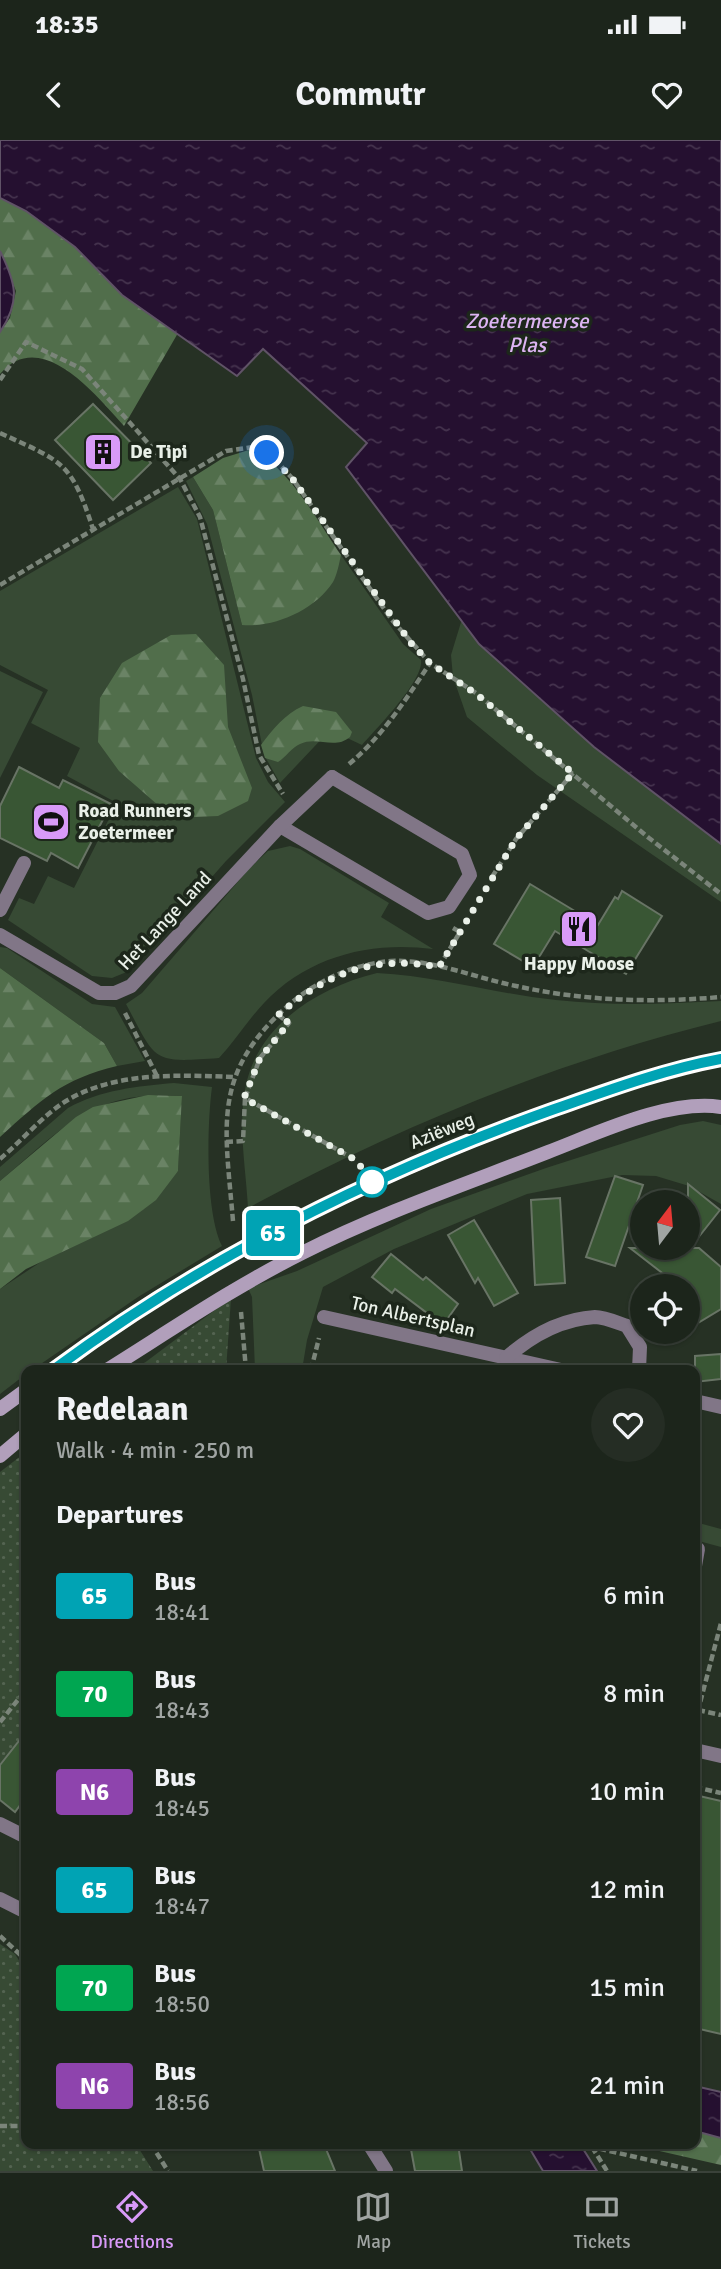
<!DOCTYPE html>
<html lang="en">
<head>
<meta charset="utf-8">
<style>
  :root { --surface:#1c251b; --page:#252d24; --text:#f1f3f6; --muted:#a0a5a3; --line:#3a423a; --accent:#d89af8 }
  body { margin:0; font-family:Signika,sans-serif; background:var(--page); color:var(--text); height:100vh; display:flex; flex-direction:column; font-size:26px; white-space:nowrap }
  * { box-sizing:border-box; margin:0 }
  p { font-size:23px; color:var(--muted) }
  .icon { flex:none; width:38px; height:38px; fill:none; stroke:currentColor; stroke-width:2; stroke-linecap:round; stroke-linejoin:round }
  .map { position:relative; flex:1; overflow:hidden }
  .sheet { position:absolute; left:21px; top:1225px; width:679px; height:784px; display:flex; flex-direction:column; background:var(--surface); border-radius:14px; box-shadow:0 2px 5px #0004,0 0 0 2px var(--line) }
  .sheet>* { flex:none }
  .badge { padding:0 14px; border-radius:5px; font-size:24px; line-height:46px }
  .needle { width:46px; rotate:16deg }
  .tools { position:absolute; left:630px; top:1050px; display:grid; gap:14px }
  .tools a { display:grid; place-items:center; width:70px; height:70px; border-radius:50%; background:var(--surface); box-shadow:0 2px 5px #0004,0 0 0 2px var(--line); font-size:35px }
  .you { position:absolute; width:35px; height:35px; margin:-18px; border:5px solid #fff; border-radius:50%; background:#1a73e8; box-shadow:0 0 0 10px #1a73e833 }
  .map>.badge { position:absolute; translate:-50% -50%; box-shadow:0 0 0 4px #fff }
  h2 { padding:0 35px; font-size:26px; line-height:63px }
  .round { display:grid; place-items:center; flex:none; width:74px; height:74px; border-radius:37px; background:var(--page) }
  .headline { display:flex; align-items:center; justify-content:space-between; height:119px; padding:0 35px }
  h1 { font-size:33px; font-weight:700; line-height:52px }
  ul { padding:0; list-style:none }
  li { display:flex; align-items:center; gap:21px; height:98px; padding:0 35px }
  li div { flex:1 }
  li b { display:block; font-size:26px }
  li em { font-style:normal }
  li .badge { min-width:77px; font-weight:700; text-align:center }
  .status { display:flex; justify-content:space-between; align-items:center; height:49px; padding:0 35px; background:var(--surface); direction:ltr }
  .status svg { height:19px; fill:currentColor }
  header { display:flex; justify-content:space-between; align-items:center; height:91px; padding:0 35px; background:var(--surface); font-size:32px; font-weight:700 }
  .menu { display:flex; justify-content:space-around; align-items:center; height:98px; border-top:2px solid var(--line); background:var(--surface); font-size:19px; color:var(--muted) }
  .menu a { display:grid; justify-items:center; gap:4px }
  .menu .selected { color:var(--accent) }
  .map>svg:first-child { display:block }
  .grass { fill:#374a34 }
  .forest { fill:url(#forest-firs) }
  .park { fill:url(#park-dots) }
  .water { fill:url(#water-ripples); stroke:#605367; stroke-width:2 }
  .building { fill:#395634; stroke:#687465; stroke-width:2 }
  .lines { fill:none; stroke-linecap:round; stroke-linejoin:round }
  .path { stroke:#7b857a; stroke-width:4.5; stroke-dasharray:7 3.5; stroke-linecap:butt }
  .lane { stroke:#817687; stroke-width:14 }
  .street { stroke:#817687; stroke-width:14 }
  .secondary { stroke:#b19fbb; stroke-width:14 }
  .line-casing { stroke:#fff; stroke-width:16 }
  .line { stroke:#00a3b4; stroke-width:10 }
  .walk { stroke:#e9f0e8; stroke-width:7; stroke-dasharray:0 12.6 }
  .stop-dot { fill:#fff; stroke:#00a3b4; stroke-width:3.5 }
  .labels { text-anchor:middle; dominant-baseline:central; stroke-width:7; stroke-linejoin:round; paint-order:stroke }
  .poi-label { font-size:19px; font-weight:bold; fill:#e9f0e8; stroke:#1d271b; text-anchor:start }
  .street-label { font-size:19px; fill:#e9f0e8; stroke:#1d271b }
  .water-label { font-size:21px; font-style:italic; fill:#dcb4f2; stroke:#1d271b }
</style>
</head>
<body>
<div class="status"><b>18:35</b><svg viewBox="0 0 49 12"><path d="M0 12V9h3v3zM5 12V6h3v6zM10 12V3h3v9zM15 12V0h3v12zM26 1h20v11H26zM47 4h2v5h-2z"/></svg></div>
<header><svg class="icon" aria-label="back" viewBox="0 0 24 24"><path d="M15 5l-7 7 7 7"/></svg>Commutr<svg class="icon" aria-label="heart" viewBox="0 0 24 24"><path d="M12 20l-8-8c-3-5 5-10 8-4 3-6 11-1 8 4z"/></svg></header>
<div class="map">
<svg width="721" height="2031" viewBox="0 0 721 2031">
  <defs>
    <pattern id="forest-firs" width="22" height="20" patternUnits="userSpaceOnUse" patternTransform="scale(1.75)"><rect width="22" height="20" fill="#516e4b"/><path d="M5 1l3.5 6h-7zM16 11l3.5 6h-7z" fill="#6a8365"/></pattern>
    <pattern id="park-dots" width="8" height="8" patternUnits="userSpaceOnUse" patternTransform="scale(1.75)"><rect width="8" height="8" fill="#374a34"/><path d="M2 2h.1M6 6h.1" fill="none" stroke="#546451" stroke-width="1.8" stroke-linecap="round"/></pattern>
    <pattern id="water-ripples" width="26" height="14" patternUnits="userSpaceOnUse" patternTransform="scale(1.75)"><rect width="26" height="14" fill="#251030"/><path d="M2 4q2-2 4 0t4 0M15 11q2-2 4 0t4 0" fill="none" stroke="#45334e"/></pattern>
  </defs>
  <rect width="100%" height="100%" fill="#263124"/>
  <!-- grass -->
  <g class="grass">
    <path d="M193,337L213,370L242,485C292,472 325,470 341,415L403,504L421,520C424,540 376,589 362,605L330,590L280,643L264,615L252,555L207,384L186,341Z"/>
    <path d="M178,347L197,379L256,618L268,642L285,662L226,721L129,831L112,838L92,836L8,780L19,758L34,764L48,736L74,748L117,663L67,636L80,608L31,583L48,550L0,525V451Z"/>
    <path d="M462,479L480,504L594,607L721,704V762L537,635L467,577L453,537L451,515Z"/>
    <path d="M0,531L43,552L0,638Z"/>
    <path d="M290,706L300,709L389,763L381,777L433,809C371,801 308,816 264,863C247,881 235,901 219,918C151,923 157,922 126,864L142,853L249,729L268,711Z"/>
    <path d="M0,807L7,808L92,864L115,867L145,921L117,926L104,903L0,828Z"/>
    <path d="M377,833C438,836 496,854 556,860C611,866 666,864 721,861V881C555,922 398,987 248,1068C246,1030 238,987 245,950C256,885 319,847 377,833Z"/>
    <path d="M174,943L212,947C207,985 205,1072 222,1106L138,1157L32,1230H26V1234L0,1254V1149L178,1031L182,956C93,949 63,988 0,1041V1027L68,968C100,950 138,946 174,943Z"/>
    <path d="M703,981L721,985V1064L689,1046L656,1036L622,1035L527,1054L394,1109L323,1147L307,1200L302,1230H255L252,1157L248,1148L297,1131L431,1069L546,1028L680,985Z"/>
    <path d="M695,1382L721,1389V1407L695,1400Z"/>
  </g>
  <!-- forest -->
  <g class="forest">
    <path d="M0,58L26,71L75,107L122,155L178,193L124,286C96,255 41,186 0,234V192L10,178L16,151L0,111Z"/>
    <path d="M249,310C286,321 319,384 341,415C339,424 337,435 333,442C315,470 274,488 242,485L213,370L193,337L223,318Z"/>
    <path d="M196,494L224,525L228,587L252,648L248,661L218,676L193,677L159,666L119,631L98,602L100,558L122,523L171,495Z"/>
    <path d="M303,566L336,572L352,592L350,597C335,610 317,596 300,604C292,607 286,617 278,622L265,618L261,605C273,589 285,574 303,566Z"/>
    <path d="M0,828L104,903L117,926C62,939 41,960 0,997Z"/>
    <path d="M148,955L182,956L178,1031L156,1060L128,1081L26,1129L0,1149V1041L76,977L93,967Z"/>
    <path d="M695,1991L721,1998V2025L633,2005L695,2004Z"/>
  </g>
  <!-- park -->
  <g class="park">
    <path d="M231,1158L226,1230H135Z"/>
    <path d="M26,1312V1590L0,1626V1332Z"/>
    <path d="M0,1804L15,1814L26,1832V2004H136L153,2031H0Z"/>
  </g>
  <!-- water -->
  <g class="water">
    <path d="M0,0H721V704L594,607L479,504L346,327L367,303L263,209L237,236L122,155L75,107L26,71L0,58Z"/>
    <path d="M0,111C16,143 21,161 0,192Z"/>
    <path d="M695,1946L721,1952V1998L695,1991Z"/>
    <path d="M527,2004H580L597,2031H543Z"/>
  </g>
  <!-- building -->
  <g class="building">
    <path d="M93,264L151,323L113,360L55,300Z"/>
    <path d="M19,627L59,648L63,640L111,664L78,728L51,713L47,721L0,698V666Z"/>
    <path d="M530,744L598,785L615,757L618,759L622,751L662,776L626,834L555,791L533,827L494,804Z"/>
    <path d="M615,1036L643,1045L615,1126L586,1117Z"/>
    <path d="M688,1044L720,1070L690,1108H699L721,1127V1169L688,1189V1146H679L630,1108H688Z"/>
    <path d="M560,1058L565,1143L535,1145L531,1060Z"/>
    <path d="M474,1080L518,1153L494,1166L478,1138L475,1143L448,1095Z"/>
    <path d="M391,1114L423,1140L426,1137L458,1164L443,1185L395,1149L392,1153L372,1137Z"/>
    <path d="M721,1214V1239L695,1242V1216Z"/>
    <path d="M26,1592V1657L15,1672L0,1660V1625Z"/>
    <path d="M695,1655L721,1661V1894L695,1888Z"/>
    <path d="M258,2004H324L335,2031H264Z"/>
    <path d="M410,2004H458L462,2031H415Z"/>
  </g>
  <g class="lines">
    <!-- path -->
    <g class="path">
      <path d="M0,240L26,202L82,229L180,339L200,377L243,539L259,615L283,654"/>
      <path d="M0,293C63,322 71,321 93,389"/>
      <path d="M0,445L226,311L254,307L273,317L292,338L392,480L430,523L476,553L649,698L721,754"/>
      <path d="M349,624C382,597 407,558 430,523"/>
      <path d="M492,737L516,699L573,633"/>
      <path d="M439,827L460,792L453,788"/>
      <path d="M125,873L157,936"/>
      <path d="M278,875L289,883L260,918L245,958L356,1020"/>
      <path d="M226,1002L243,1001L245,958"/>
      <path d="M0,1019C20,1002 39,980 60,965C109,931 177,935 233,937"/>
      <path d="M233,1081C225,985 211,933 290,864C318,840 354,824 391,821C433,819 475,838 516,846C584,861 652,863 721,857"/>
      <path d="M241,1172L246,1230"/>
      <path d="M311,1230L319,1198"/>
      <path d="M698,1570L721,1575"/>
      <path d="M0,1582L26,1550"/>
      <path d="M695,1582L721,1483"/>
      <path d="M695,1647L721,1653"/>
      <path d="M0,1796L26,1820"/>
      <path d="M0,1986H26"/>
      <path d="M151,2004L168,2031"/>
      <path d="M592,2004V2007L697,2031"/>
      <path d="M592,2007L607,2031"/>
    </g>
    <!-- lane -->
    <g class="lane">
      <path d="M280,686L428,773L449,767L470,735L462,714L332,637"/>
      <path d="M0,770L24,723"/>
    </g>
    <!-- street -->
    <g class="street">
      <path d="M0,795L99,853H115L131,846L280,686L332,637"/>
      <path d="M324,1177L561,1230"/>
      <path d="M506,1218C531,1196 561,1179 595,1177C605,1177 618,1183 627,1186L640,1207L639,1230"/>
      <path d="M695,1261L721,1267"/>
      <path d="M695,1426L698,1409"/>
      <path d="M695,1610L721,1616"/>
      <path d="M0,1684L26,1697"/>
      <path d="M0,1759L26,1772"/>
      <path d="M369,2004L386,2031"/>
    </g>
    <!-- secondary -->
    <g class="secondary">
      <path d="M53,1230C200,1121 367,1038 539,975C599,953 658,931 721,919"/>
      <path d="M107,1230C171,1190 234,1147 302,1113C381,1073 466,1044 548,1012C598,993 668,959 721,967"/>
      <path d="M0,1269L26,1250"/>
      <path d="M0,1316L26,1294"/>
    </g>
  </g>
  <g class="lines">
    <defs>
      <path id="line" d="M53,1230C203,1119 373,1034 549,971C606,951 662,930 721,919"/>
    </defs>
    <!-- line casing -->
    <use href="#line" class="line-casing"/>
    <!-- line -->
    <use href="#line" class="line"/>
    <!-- walk -->
    <path class="walk" d="M267,313L292,338L411,503L430,523L475,553L573,633L516,699L439,827C374,815 328,832 278,875L289,883L260,918L244,958L356,1020L372,1042"/>
  </g>
  <!-- icons -->
  <defs>
    <symbol id="building-square" viewBox="-11 -11 22 22"><rect x="-9" y="-9" width="18" height="18" rx="4" fill="#d89af8" stroke="#1d271b"/><path d="M-4-6H4V6H1V3H-1V6H-4ZM-2.5-4.3h1.7v1.8h-1.7ZM.8-4.3h1.7v1.8H.8ZM-2.5-1h1.7V.8h-1.7ZM.8-1h1.7V.8H.8Z" fill="#111"/></symbol>
    <symbol id="stadium-square" viewBox="-11 -11 22 22"><rect x="-9" y="-9" width="18" height="18" rx="4" fill="#d89af8" stroke="#1d271b"/><path d="M0-5a6.5 5 0 1 0 0 10a6.5 5 0 1 0 0-10ZM-3.5-1.8h7v3.6h-7Z" fill="#111"/></symbol>
    <symbol id="restaurant-square" viewBox="-11 -11 22 22"><rect x="-9" y="-9" width="18" height="18" rx="4" fill="#d89af8" stroke="#1d271b"/><path d="M-5-6h1v4h1v-4h1v4h1v-4h1v5L-1.5 .5V6h-2V.5L-5-1ZM5-6V6H3V1.5H1.5Q1.5-4 5-6Z" fill="#111"/></symbol>
  </defs>
  <g fill-rule="evenodd">
    <use href="#building-square" x="81" y="290" width="44" height="44"/>
    <use href="#stadium-square" x="29" y="660" width="44" height="44"/>
    <use href="#restaurant-square" x="557" y="767" width="44" height="44"/>
  </g>
  <!-- markers -->
  <circle class="stop-dot" cx="372" cy="1042" r="14"/>
  <g class="labels">
    <!-- poi labels -->
    <g class="poi-label">
      <text x="130" y="312">De Tipi</text>
      <text x="78" y="671">Road Runners<tspan x="78" dy="22">Zoetermeer</tspan></text>
      <text x="579" y="824" text-anchor="middle">Happy Moose</text>
    </g>
    <!-- street labels -->
    <g class="street-label">
      <text transform="translate(165 781) rotate(-47)">Het Lange Land</text>
      <text transform="translate(442 991) rotate(-22)">Aziëweg</text>
      <text transform="translate(413 1177) rotate(13)">Ton Albertsplan</text>
    </g>
    <!-- water labels -->
    <g class="water-label">
      <text x="527" y="181">Zoetermeerse<tspan x="527" dy="24">Plas</tspan></text>
    </g>
  </g>
</svg>
<div class="tools">
<a><svg class="needle" viewBox="-14 -14 28 28"><path d="M0-13l5 13h-10z" fill="#e53935"/><path d="M0 13l5-13h-10z" fill="#a0a5a3"/></svg></a>
<a><svg class="icon" aria-label="locate" viewBox="0 0 24 24"><circle cx="12" cy="12" r="6"/><path d="M12 2v4M12 18v4M2 12h4M18 12h4"/></svg></a>
</div>
<div class="you" style="left:267px;top:313px"></div>
<b class="badge" style="left:273px;top:1093px;background:#00a3b4;color:#fff">65</b>
<section class="sheet">
<div class="headline"><div><h1>Redelaan</h1><p>Walk · 4 min · 250 m</p></div><a class="round"><svg class="icon" aria-label="heart" viewBox="0 0 24 24"><path d="M12 20l-8-8c-3-5 5-10 8-4 3-6 11-1 8 4z"/></svg></a></div>
<h2>Departures</h2>
<ul>
<li><span class="badge" style="background:#00a3b4;color:#fff">65</span><div><b>Bus</b><p>18:41</p></div><em>6 min</em></li>
<li><span class="badge" style="background:#00a651;color:#fff">70</span><div><b>Bus</b><p>18:43</p></div><em>8 min</em></li>
<li><span class="badge" style="background:#8e44ad;color:#fff">N6</span><div><b>Bus</b><p>18:45</p></div><em>10 min</em></li>
<li><span class="badge" style="background:#00a3b4;color:#fff">65</span><div><b>Bus</b><p>18:47</p></div><em>12 min</em></li>
<li><span class="badge" style="background:#00a651;color:#fff">70</span><div><b>Bus</b><p>18:50</p></div><em>15 min</em></li>
<li><span class="badge" style="background:#8e44ad;color:#fff">N6</span><div><b>Bus</b><p>18:56</p></div><em>21 min</em></li>
</ul>
</section>
</div>
<nav class="menu">
<a class="selected"><svg class="icon" aria-label="directions" viewBox="0 0 24 24"><path d="M12 3l9 9-9 9-9-9zM9 14v-3h6M13 9l2 2-2 2"/></svg>Directions</a>
<a><svg class="icon" aria-label="map" viewBox="0 0 24 24"><path d="M3 6l6-2 6 2 6-2v14l-6 2-6-2-6 2zM9 4v14M15 6v14"/></svg>Map</a>
<a><svg class="icon" aria-label="tickets" viewBox="0 0 24 24"><path d="M3 7h18v10H3zM15 7v10"/></svg>Tickets</a>
</nav>
</body>
</html>
